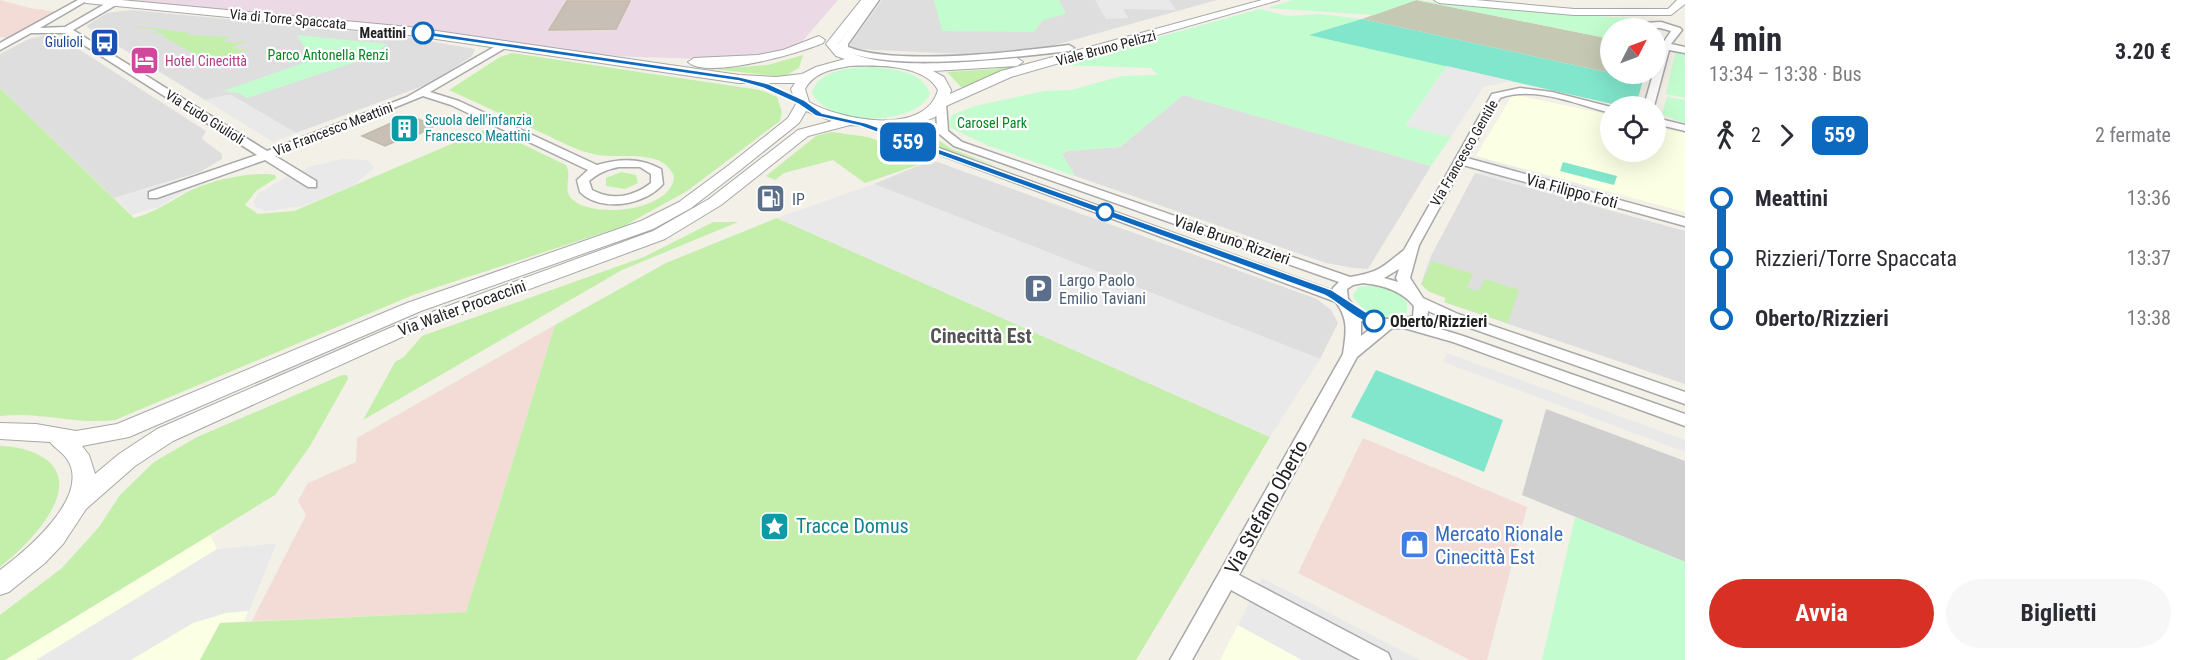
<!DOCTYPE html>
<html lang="it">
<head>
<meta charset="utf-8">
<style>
  :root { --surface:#fff; --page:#f7f7f7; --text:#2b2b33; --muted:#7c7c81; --accent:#d93025 }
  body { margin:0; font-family:"Roboto Condensed",sans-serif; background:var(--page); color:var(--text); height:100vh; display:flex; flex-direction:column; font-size:22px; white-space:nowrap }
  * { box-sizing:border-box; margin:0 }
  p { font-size:20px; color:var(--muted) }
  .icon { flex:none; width:33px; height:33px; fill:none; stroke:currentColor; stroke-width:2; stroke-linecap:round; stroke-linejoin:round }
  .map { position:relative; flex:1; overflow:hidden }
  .details { display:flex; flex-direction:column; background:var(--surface); width:510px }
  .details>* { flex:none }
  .badge { padding:0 12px; border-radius:9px; font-size:21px; line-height:39px }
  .needle { width:39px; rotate:48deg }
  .fabs { position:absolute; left:1600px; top:18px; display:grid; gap:12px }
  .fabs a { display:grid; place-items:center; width:66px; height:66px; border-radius:50%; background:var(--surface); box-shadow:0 6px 24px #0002; font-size:30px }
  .map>.badge { position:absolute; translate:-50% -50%; box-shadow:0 0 0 3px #fff }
  .legs { display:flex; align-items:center; gap:9px; height:66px; padding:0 24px; font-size:20px }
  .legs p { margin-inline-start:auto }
  .headline { display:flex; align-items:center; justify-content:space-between; height:102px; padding:0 24px }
  h1 { font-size:33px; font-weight:700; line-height:45px }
  .cta { display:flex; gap:12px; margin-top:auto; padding:12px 24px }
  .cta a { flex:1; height:69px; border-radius:36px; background:var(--accent); color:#fff; font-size:24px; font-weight:700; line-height:69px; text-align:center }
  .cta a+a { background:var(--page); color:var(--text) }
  ul { padding:0 24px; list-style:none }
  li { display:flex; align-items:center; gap:21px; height:60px; font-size:22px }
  li i { display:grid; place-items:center; width:9px; height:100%; margin:0 8px; background:currentColor }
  li i::after { content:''; width:15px; height:15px; margin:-8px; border:4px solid; border-radius:50%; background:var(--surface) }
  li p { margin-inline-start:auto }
  li:first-child i { background:linear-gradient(#0000 50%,currentColor 0) }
  li:last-child i { background:linear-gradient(currentColor 50%,#0000 0) }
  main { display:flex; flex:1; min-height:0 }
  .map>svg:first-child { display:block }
  .residential { fill:#dfdede }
  .commercial { fill:#f3dbd6 }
  .industrial { fill:#ecd9e6 }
  .education { fill:#fbffe4 }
  .religious { fill:#cfcfcf }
  .construction { fill:#c5c8b2 }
  .grass { fill:#c3efab }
  .park { fill:#c3fdcf }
  .pitch { fill:#81e6cc }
  .parking { fill:#e9e9e9 }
  .building { fill:#c8c0b6; stroke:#c5b9a8; stroke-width:1.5 }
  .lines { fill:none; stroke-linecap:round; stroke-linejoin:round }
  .minor-casing { stroke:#a8a8a8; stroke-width:3 }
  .tertiary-casing { stroke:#a8a8a8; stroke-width:2 }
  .minor { fill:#fff; fill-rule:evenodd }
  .tertiary { fill:#fff; fill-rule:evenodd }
  .line-1 { fill:#0c69bf; stroke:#fff; stroke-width:1.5 }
  .stop-1-dot { fill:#fff; stroke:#0c69bf; stroke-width:3 }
  .labels { text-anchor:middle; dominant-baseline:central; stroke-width:4.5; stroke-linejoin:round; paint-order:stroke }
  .far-street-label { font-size:14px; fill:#212121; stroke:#fff }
  .far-stop-label { font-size:14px; font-weight:bold; fill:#212121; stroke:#fff; text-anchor:end }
  .far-transit-label { font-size:14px; fill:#164399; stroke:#fff; text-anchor:end }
  .far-park-label { font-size:14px; fill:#058520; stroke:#fff }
  .far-hotel-label { font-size:14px; fill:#b23c85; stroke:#fff; text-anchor:start }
  .far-culture-label { font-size:14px; fill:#0d838f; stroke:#fff; text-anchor:start }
  .street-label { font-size:16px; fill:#212121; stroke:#fff }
  .service-label { font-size:16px; fill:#4e5e75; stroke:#fff; text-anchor:start }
  .stop-label { font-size:16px; font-weight:bold; fill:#212121; stroke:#fff; text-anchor:start }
  .quarter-label { font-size:20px; font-weight:bold; fill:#545454; stroke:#fff }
  .near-street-label { font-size:20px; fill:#212121; stroke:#fff }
  .near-culture-label { font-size:20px; fill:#0d838f; stroke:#fff; text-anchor:start }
  .near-shop-label { font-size:20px; fill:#366cbe; stroke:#fff; text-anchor:start }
</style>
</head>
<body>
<main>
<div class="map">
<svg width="1685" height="660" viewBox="0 0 1685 660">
  <rect width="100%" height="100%" fill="#f2f0e7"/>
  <!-- residential -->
  <g class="residential">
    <path d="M882,0H1217L1041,49L964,54L853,49L850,44Z"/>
    <path d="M132,10L394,35L475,49L472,56L431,83L296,133L231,95L205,100L86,26L107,13Z"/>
    <path d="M50,34L68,39L66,41L206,131L202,139L222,154V159L200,172L114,198L0,88V54L29,39Z"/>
    <path d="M1183,95L1431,166L1368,269L1353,268L1326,263L1075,176L1062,154L1067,151L1120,147Z"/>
    <path d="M932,160L1317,299L1331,310L1338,323L1320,359L874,184Z"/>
    <path d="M1475,173L1685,231V384L1444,302L1446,298L1428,291L1421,284L1431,256Z"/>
  </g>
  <!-- commercial -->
  <g class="commercial">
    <path d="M0,0L30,8L56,12L7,38L0,37Z"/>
    <path d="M555,325L466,612L252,621L306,515L298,501L308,483L356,462L357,438Z"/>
    <path d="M1363,438L1527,507L1487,660H1470L1298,573Z"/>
  </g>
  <!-- industrial -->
  <path class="industrial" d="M123,0H838L800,44L792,48L736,60L607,56L413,28Z"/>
  <!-- education -->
  <g class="education">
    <path d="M1516,95L1611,115V152H1656V126L1685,133V212L1476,156L1511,97Z"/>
    <path d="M210,535L217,549L277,543L244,621L220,623L200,660H5Z"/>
    <path d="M1238,625L1302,660H1220Z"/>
  </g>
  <!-- religious -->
  <path class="religious" d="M1546,409L1685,461V562L1522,495Z"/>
  <!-- construction -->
  <path class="construction" d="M1416,0L1611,39V73L1362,19Z"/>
  <!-- grass -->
  <g class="grass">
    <path d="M138,26L190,33L188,35L230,37L223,41L234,43L243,41L245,42L232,47L240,50H250L207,61L162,36L165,34L154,33L159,30L136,27Z"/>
    <path d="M512,53L760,90L777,97L782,112L780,121L687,191L624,226L413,295L115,420C76,425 40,411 0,416V88L134,218C157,211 164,205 184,194C206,181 250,171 275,175L276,178L256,191L245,205L258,214L294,211L489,128L566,165C573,178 561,189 573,200C594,219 673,211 674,176C662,148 622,159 598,155C579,152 560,141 542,133C511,119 480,104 449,90L500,57Z"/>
    <path d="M803,55L799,68L783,77L713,69L768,65Z"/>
    <path d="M1051,58L1000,71L963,89L947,72L995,69Z"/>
    <path d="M930,125L932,136L952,149L1002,168L898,133Z"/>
    <path d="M831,132L868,137L932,160L865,183L833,160L784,173L775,180L766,176L816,136Z"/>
    <path d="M621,172L636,175L638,183L625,189L606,186V178Z"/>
    <path d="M777,218L1270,437L1136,660H200L220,623L466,612L555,325L666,263Z"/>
    <path d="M713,222H738L622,270L363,420L395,362L404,357L422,336L644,257Z"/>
    <path d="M1432,261L1473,274L1467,288L1479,291L1485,279L1519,290L1508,323L1444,302L1446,298L1428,291L1421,284Z"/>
    <path d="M342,375H347L348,379L310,446L275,495L5,660H0V615L62,568L99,527L120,495L154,462L197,437Z"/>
    <path d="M0,446C15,446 32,450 44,458C88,488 25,547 0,567Z"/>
  </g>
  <!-- park -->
  <g class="park">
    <path d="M934,0H1059L1066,14L1043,20L1034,32L942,31Z"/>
    <path d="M1293,0H1416C1489,8 1562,15 1635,18L1631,28H1611V39L1416,0L1374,15L1268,8Z"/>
    <path d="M1260,9L1287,16L1320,14L1362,19L1311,35L1447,66L1406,125L1451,137L1431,166L1183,95L1120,147L1067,151L1062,154L1075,176L989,146L951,128L949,122L952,115L975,106L1044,91L1071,90L1122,76L1157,75L1151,68L1057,65Z"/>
    <path d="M297,35L388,44L359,61L247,98L239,93L223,91L312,60Z"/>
    <path d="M1676,50L1685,52V98L1666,94Z"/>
    <path d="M870,67C892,69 922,70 930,94C914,127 828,126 812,93C819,69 850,68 870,67Z"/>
    <path d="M1667,97L1685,100V124L1662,114Z"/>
    <path d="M1367,286C1382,286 1396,290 1407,302V312C1391,323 1359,314 1353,295L1359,287Z"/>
    <path d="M1575,517L1685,562V660H1542Z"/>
  </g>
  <!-- pitch -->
  <g class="pitch">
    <path d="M1362,19L1643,80L1636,106H1621L1309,35Z"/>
    <path d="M1563,162L1617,176L1614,185L1560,171Z"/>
    <path d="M1376,370L1503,420L1484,472L1351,417Z"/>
  </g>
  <!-- parking -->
  <g class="parking">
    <path d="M1095,0H1169L1176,10L1123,9L1128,18L1106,19Z"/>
    <path d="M1447,66L1512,81L1483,87L1451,137L1406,126Z"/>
    <path d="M225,95H231L296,133L273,142L205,100Z"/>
    <path d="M343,159L367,160L374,168L353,186L302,206L265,211L256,207L253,202L259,193L286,177L312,166Z"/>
    <path d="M1484,159L1607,192L1608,197L1487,164Z"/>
    <path d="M1477,169L1554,190L1558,196L1480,174Z"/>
    <path d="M191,176L200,185L186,190L159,207L131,215L114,198Z"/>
    <path d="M874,184L943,211L1320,359L1270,437L777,218Z"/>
    <path d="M1447,353L1685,440V452L1443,362Z"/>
    <path d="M277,543L249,611L226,613L193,623L131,660H36L217,549Z"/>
    <path d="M1262,578L1420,660H1302L1238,625Z"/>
  </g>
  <!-- building -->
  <g class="building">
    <path d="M567,1H630L616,29L549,30Z"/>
    <path d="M409,115L434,126L406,141L401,139L385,146L362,136Z"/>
  </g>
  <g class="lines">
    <defs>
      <g id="minor">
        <path d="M78,0H88L40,28L65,27L110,1H116V5L73,30L267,151L407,97L501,43H507V47L430,92L459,101L597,165C621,158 640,158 661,169L663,184C645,205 601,213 580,192L577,180L588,170L451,105L423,96L275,156L316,181V187H308L265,160L157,198H149V192L257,155L65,33H31L0,50V43ZM619,167H640L651,174V183C633,197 612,201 592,190L589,181C598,173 608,169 619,167Z"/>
        <path d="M871,0H879L848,44V47C897,66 1014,52 1069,45L1074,48L1069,51C1008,58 895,72 840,50L838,44Z"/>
        <path d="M1661,22L1680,28L1682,30L1671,44L1685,47V53L1669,50L1654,106H1644L1653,74H1656L1660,48L1656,47V41L1663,43L1671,31L1660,28H1638L1642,23Z"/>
        <path d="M1520,88L1552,92L1611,107V113C1578,105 1534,85 1500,98L1467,158L1685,218V226L1463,165L1419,245L1410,278L1423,298L1458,314L1685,392V404L1448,320L1428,311L1427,318L1421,323L1463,336L1685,414V426L1453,342L1404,328H1392L1357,357L1239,575L1388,653L1391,660H1360L1231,590L1192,660H1170L1343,354C1346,333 1349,320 1336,302L858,124L867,122L1333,291V288L1339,282L954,146L937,132L936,103L941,100L946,103L948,131L962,142L1350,277C1380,272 1381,268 1404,250L1492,94ZM1399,269L1396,278L1398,282L1384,278ZM1363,283C1382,285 1401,290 1414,306L1413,316C1392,324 1361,317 1348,299L1347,289L1353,285ZM1361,321L1375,325L1361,336Z"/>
        <path d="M1656,118L1685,125V131L1656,124Z"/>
      </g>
      <g id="tertiary">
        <path d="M81,0H121L409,27L739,75L776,77L802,74L816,67L845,59L836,56L826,44L861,0H872L838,44C866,74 977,61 1017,58L1023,62L1017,66L933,71L944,77L951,90L950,94L1001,71L1262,0H1279L1011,77L946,106L935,117L920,123L895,128L850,125L808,136L721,205L665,239L413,332L173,441L135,466L86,509L63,544L45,563L9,592L0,595V570C26,551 92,496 67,459C63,453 55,448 50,442L0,439V423L36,424L76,431L117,424L407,303L641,221L679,202L729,165L788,118L796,104L791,89L795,83H739L409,35L86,3ZM850,66C876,65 924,64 938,90C925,137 841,120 809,102L805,89C814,72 833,69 850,66ZM806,111L832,121L798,130L709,199L653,231L399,324L157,429L119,454L95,474L89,455L82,446L129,437L421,311L653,229L691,208L739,171L799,123Z"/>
        <path d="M1434,0H1476L1574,9H1668L1677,0H1685V4L1671,15H1574L1439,3Z"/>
        <path d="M819,36L825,40L823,43C800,53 707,80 688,62L694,58L758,55L783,50Z"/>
      </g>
    </defs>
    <!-- minor casing -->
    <use href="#minor" class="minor-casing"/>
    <!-- tertiary casing -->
    <use href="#tertiary" class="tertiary-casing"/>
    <!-- minor -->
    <use href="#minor" class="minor"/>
    <!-- tertiary -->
    <use href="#tertiary" class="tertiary"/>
  </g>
  <!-- line-1 -->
  <path class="line-1" d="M423,31L740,77L769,84L804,100L822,113L866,123L1332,290L1380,321C1367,332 1338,301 1324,295L860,126L816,116L798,104L763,88L739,81L421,35Z"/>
  <!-- icons -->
  <defs>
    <symbol id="bus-square" viewBox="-11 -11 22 22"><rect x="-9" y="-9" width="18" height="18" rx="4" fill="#1a4fb4" stroke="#fff"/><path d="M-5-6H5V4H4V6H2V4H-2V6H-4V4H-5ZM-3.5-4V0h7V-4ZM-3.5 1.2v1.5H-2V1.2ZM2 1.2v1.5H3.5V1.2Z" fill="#fff"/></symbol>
    <symbol id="hotel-square" viewBox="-11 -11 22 22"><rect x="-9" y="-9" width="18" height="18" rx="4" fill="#d1479c" stroke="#fff"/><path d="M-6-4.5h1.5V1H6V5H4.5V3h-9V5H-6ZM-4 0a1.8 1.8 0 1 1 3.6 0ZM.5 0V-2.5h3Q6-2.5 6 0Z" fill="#fff"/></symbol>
    <symbol id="building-square" viewBox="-11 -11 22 22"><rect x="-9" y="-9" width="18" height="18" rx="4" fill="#0f9aa8" stroke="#fff"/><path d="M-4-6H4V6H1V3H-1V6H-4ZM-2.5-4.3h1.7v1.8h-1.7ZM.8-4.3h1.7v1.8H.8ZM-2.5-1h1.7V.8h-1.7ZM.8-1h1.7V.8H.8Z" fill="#fff"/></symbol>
    <symbol id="fuel-square" viewBox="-11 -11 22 22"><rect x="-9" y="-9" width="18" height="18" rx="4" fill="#5c6f8a" stroke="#fff"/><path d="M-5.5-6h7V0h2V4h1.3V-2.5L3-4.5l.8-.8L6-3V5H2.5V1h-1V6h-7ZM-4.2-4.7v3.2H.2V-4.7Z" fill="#fff"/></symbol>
    <symbol id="parking-square" viewBox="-11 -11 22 22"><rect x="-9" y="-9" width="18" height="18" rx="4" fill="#5c6f8a" stroke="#fff"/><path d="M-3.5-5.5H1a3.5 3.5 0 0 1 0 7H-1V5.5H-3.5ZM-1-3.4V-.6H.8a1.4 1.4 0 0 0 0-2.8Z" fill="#fff"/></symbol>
    <symbol id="sight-square" viewBox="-11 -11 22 22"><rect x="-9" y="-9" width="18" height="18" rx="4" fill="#0f9aa8" stroke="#fff"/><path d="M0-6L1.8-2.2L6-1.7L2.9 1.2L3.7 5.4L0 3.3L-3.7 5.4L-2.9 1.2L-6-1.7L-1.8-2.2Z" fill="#fff"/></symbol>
    <symbol id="shop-square" viewBox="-11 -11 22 22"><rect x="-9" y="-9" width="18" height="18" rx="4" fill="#3f7fe0" stroke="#fff"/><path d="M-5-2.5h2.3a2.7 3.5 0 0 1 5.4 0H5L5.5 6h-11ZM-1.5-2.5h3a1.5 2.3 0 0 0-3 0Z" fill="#fff"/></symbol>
  </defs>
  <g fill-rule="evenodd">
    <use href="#bus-square" x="88" y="26" width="33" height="33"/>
    <use href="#hotel-square" x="128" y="44" width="33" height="33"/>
    <use href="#building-square" x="388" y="112" width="33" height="33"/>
    <use href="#fuel-square" x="754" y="182" width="33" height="33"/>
    <use href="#parking-square" x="1022" y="272" width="33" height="33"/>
    <use href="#sight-square" x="758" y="510" width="33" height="33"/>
    <use href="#shop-square" x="1398" y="528" width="33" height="33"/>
  </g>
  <!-- markers -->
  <g class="stop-1-dot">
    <circle cx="423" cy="33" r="10"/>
    <circle cx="1105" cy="212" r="8"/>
    <circle cx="1374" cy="321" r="10"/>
  </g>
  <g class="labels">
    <!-- far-street labels -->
    <g class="far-street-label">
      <text transform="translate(288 19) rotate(5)">Via di Torre Spaccata</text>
      <text transform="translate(1106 48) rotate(-15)">Viale Bruno Pelizzi</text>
      <text transform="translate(205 117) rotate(32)">Via Eudo Giulioli</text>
      <text transform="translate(333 129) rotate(-21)">Via Francesco Meattini</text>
      <text transform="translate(1464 153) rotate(-60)">Via Francesco Gentile</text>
    </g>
    <!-- far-stop labels -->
    <g class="far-stop-label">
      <text x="406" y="33">Meattini</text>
    </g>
    <!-- far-transit labels -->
    <g class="far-transit-label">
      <text x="83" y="42">Giulioli</text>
    </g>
    <!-- far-park labels -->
    <g class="far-park-label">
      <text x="328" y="55">Parco Antonella Renzi</text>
      <text x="992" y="123">Carosel Park</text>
    </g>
    <!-- far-hotel labels -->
    <g class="far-hotel-label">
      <text x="165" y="61">Hotel Cinecittà</text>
    </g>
    <!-- far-culture labels -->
    <g class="far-culture-label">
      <text x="425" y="120">Scuola dell'infanzia<tspan x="425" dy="16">Francesco Meattini</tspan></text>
    </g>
    <!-- street labels -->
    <g class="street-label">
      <text transform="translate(1572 191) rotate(15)">Via Filippo Foti</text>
      <text transform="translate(1232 240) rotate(19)">Viale Bruno Rizzieri</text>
      <text transform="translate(462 308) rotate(-20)">Via Walter Procaccini</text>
    </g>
    <!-- service labels -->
    <g class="service-label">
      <text x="792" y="199">IP</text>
      <text x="1059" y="280">Largo Paolo<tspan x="1059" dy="18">Emilio Taviani</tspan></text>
    </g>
    <!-- stop labels -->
    <g class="stop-label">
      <text x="1390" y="321">Oberto/Rizzieri</text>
    </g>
    <!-- quarter labels -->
    <g class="quarter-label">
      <text x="981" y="336">Cinecittà Est</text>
    </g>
    <!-- near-street labels -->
    <g class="near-street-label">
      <text transform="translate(1266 507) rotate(-61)">Via Stefano Oberto</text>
    </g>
    <!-- near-culture labels -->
    <g class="near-culture-label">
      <text x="796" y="526">Tracce Domus</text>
    </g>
    <!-- near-shop labels -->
    <g class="near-shop-label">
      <text x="1435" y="534">Mercato Rionale<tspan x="1435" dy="23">Cinecittà Est</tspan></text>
    </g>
  </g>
</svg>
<div class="fabs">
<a><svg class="needle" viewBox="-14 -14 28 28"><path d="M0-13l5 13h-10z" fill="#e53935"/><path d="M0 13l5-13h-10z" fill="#7c7c81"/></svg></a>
<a><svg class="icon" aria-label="locate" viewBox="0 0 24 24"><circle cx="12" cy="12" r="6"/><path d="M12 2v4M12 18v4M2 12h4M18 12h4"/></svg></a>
</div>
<b class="badge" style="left:908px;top:142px;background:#0c69bf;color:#fff">559</b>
</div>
<section class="details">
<div class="headline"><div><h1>4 min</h1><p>13:34 – 13:38 · Bus</p></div><b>3.20 €</b></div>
<div class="legs"><svg class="icon" aria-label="walk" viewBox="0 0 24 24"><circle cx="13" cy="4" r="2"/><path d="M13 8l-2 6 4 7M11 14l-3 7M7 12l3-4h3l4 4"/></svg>2<svg class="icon" aria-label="forward" viewBox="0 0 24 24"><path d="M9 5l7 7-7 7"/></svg><b class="badge" style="background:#0c69bf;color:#fff">559</b><p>2 fermate</p></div>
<ul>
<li><i style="color:#0c69bf"></i><b>Meattini</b><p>13:36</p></li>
<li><i style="color:#0c69bf"></i><span>Rizzieri/Torre Spaccata</span><p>13:37</p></li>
<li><i style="color:#0c69bf"></i><b>Oberto/Rizzieri</b><p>13:38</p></li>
</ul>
<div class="cta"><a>Avvia</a><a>Biglietti</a></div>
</section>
</main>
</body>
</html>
